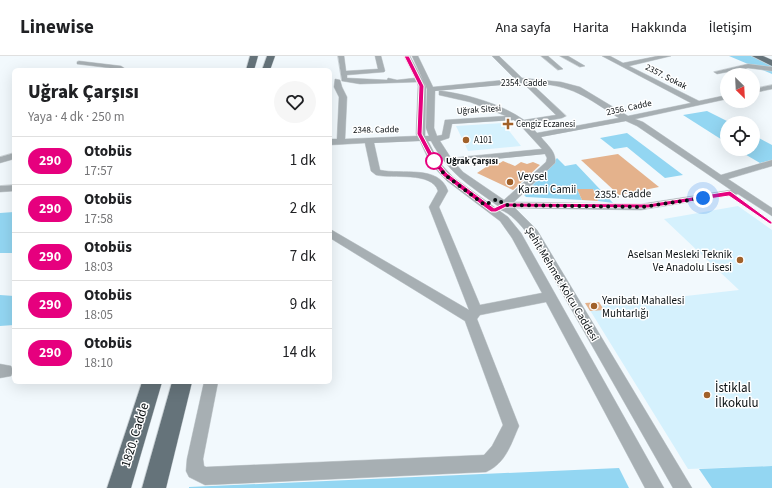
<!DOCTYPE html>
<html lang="tr">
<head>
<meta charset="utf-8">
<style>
  :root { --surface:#fff; --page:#f6f6f6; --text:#202124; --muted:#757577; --line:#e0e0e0 }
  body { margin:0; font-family:"Source Sans 3",sans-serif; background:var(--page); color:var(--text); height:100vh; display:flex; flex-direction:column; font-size:15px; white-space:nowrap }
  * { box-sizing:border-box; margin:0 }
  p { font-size:13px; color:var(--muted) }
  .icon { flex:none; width:22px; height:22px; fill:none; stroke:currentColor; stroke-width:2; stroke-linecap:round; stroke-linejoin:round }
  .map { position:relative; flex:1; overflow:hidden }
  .panel { position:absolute; left:12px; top:12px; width:320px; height:316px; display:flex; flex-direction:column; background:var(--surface); border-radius:6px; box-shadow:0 4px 16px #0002 }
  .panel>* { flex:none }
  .badge { padding:0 8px; border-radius:13px; font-size:14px; line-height:26px }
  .needle { width:26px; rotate:156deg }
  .controls { position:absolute; left:720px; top:12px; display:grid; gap:8px }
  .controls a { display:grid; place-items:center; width:40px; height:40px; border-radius:50%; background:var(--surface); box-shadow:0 4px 16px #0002; font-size:20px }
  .you { position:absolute; width:20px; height:20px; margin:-10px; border:3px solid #fff; border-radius:50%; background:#1a73e8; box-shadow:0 0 0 6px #1a73e833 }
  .map>.badge { position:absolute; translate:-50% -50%; box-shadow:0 0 0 2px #fff }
  .round { display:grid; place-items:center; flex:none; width:42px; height:42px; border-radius:21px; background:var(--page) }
  .headline { display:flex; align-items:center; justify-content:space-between; height:68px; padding:0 16px }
  h1 { font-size:19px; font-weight:800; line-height:30px }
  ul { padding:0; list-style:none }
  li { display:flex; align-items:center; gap:12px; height:48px; padding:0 16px; border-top:1px solid var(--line) }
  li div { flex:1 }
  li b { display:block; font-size:15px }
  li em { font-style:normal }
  li .badge { min-width:44px; font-weight:700; text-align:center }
  header { display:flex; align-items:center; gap:24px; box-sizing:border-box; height:56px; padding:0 20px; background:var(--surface); border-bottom:1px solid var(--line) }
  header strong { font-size:19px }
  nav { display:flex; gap:22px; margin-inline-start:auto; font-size:14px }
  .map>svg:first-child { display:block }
  .built { fill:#d5f1fd }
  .green { fill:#93d6f2 }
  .building { fill:#e4b28c }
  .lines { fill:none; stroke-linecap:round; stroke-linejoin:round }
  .minor-casing { stroke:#cdd4d8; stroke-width:1 }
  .major-casing { stroke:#cdd4d8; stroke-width:1 }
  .minor { fill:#a7afb3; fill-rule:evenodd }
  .major { fill:#65737a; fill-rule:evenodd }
  .line { fill:#e6007e; stroke:#fff }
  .walk { stroke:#0a1013; stroke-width:4; stroke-dasharray:0 7.2 }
  .poi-dot { fill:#a1612a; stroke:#fff; stroke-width:1.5 }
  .stop-dot { fill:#fff; stroke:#e6007e; stroke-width:2 }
  .labels { text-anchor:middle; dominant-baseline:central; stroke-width:3; stroke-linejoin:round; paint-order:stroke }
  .far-street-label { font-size:9px; fill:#0a1013; stroke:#fff }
  .far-poi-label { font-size:9px; fill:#0a1013; stroke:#fff; text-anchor:start }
  .far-stop-label { font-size:9px; font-weight:bold; fill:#0a1013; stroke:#fff; text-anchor:start }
  .poi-label { font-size:11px; fill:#0a1013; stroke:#fff; text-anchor:start }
  .street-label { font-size:11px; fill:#0a1013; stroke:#fff }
  .near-poi-label { font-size:13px; fill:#0a1013; stroke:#fff; text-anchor:start }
  .near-street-label { font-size:13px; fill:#0a1013; stroke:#fff }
</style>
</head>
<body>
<header>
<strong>Linewise</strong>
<nav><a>Ana sayfa</a><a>Harita</a><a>Hakkında</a><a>İletişim</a></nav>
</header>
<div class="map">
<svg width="772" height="432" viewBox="0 0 772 432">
  <rect width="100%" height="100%" fill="#f2f9fd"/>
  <!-- built -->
  <g class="built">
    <path d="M503,67L521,90L468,95L456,70Z"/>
    <path d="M738,150L772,174V410L688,413L588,251L739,234L664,163Z"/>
  </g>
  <!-- green -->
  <g class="green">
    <path d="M729,0H751L772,9V18Z"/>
    <path d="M707,55L731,67H727V87L683,59Z"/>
    <path d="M627,77L683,119L665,122L627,91L614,93L600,82Z"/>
    <path d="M753,79L772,89V104L760,107L736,93H753Z"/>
    <path d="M557,102L565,110L576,108L613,147L598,145L593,133H577L582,144L526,141L524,139Z"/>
    <path d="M14,156V197H0V157Z"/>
    <path d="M0,239L14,240V269L0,270Z"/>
    <path d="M772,410V432H712L699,413Z"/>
    <path d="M619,412L629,432H189V431Z"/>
  </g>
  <!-- building -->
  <g class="building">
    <path d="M618,98L659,131L619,139L581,104Z"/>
    <path d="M503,105L515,110L521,106L527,108L533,106L540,109L513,134L477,117L492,107H500Z"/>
    <path d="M577,133H593L598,145L582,144Z"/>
    <path d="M599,246L604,254L590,255L585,247Z"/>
  </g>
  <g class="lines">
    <defs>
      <g id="minor">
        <path d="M338,0H344L346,15L378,13L375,0H381L385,15L384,16L347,19V22L387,24L388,22L397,24L415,22L404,0H410L426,30L425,80H429L426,72L427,33L412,0H418L433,31L515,23L492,0H499L522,22L561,26L580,31L628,60L691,47L602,0H610L623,7L658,0H671L629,10L699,45L727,39V43L635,63L643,66L721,119L772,104V110L728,123L772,152V160L738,138L641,154L515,152L537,174L692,432H673L529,179C520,169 512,157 498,153V150C468,128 449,118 431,85H428L439,106L453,121L508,161L521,177L664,432H645L546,246L480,259L477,263L519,370C511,388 506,407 486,416L205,429L189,421L186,415L187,403L204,326H218L203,403L204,410L206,411L484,399L492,390L503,369L465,265L330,182V173L469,254L429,151L438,135C432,115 392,123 376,119L371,115L365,87L330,89V83H337L339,41L334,31L335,23L340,24L342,31L347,41L345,83L417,80L416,78L418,30L417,26L360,28L342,25ZM523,27L556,59L524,64C501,48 470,39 442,35H439V39L470,46L506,60L445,64L442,79L437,80L434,72L435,35ZM531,27C574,29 585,41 619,62L537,77L529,68L562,62L566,60ZM514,64L520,69L542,93L451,102L440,85L449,82L452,68ZM626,65L637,70L731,134L641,148L514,146L555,107C557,96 547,89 541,81ZM420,85L430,107L447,125L500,165L512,182L542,237L480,249L439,151L448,135C439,108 401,119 380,114L374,87ZM545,98L547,102L546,106L504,144L463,116L455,107Z"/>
        <path d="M541,0H548L563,13L558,14Z"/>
        <path d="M560,0H568L585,10L580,11Z"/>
        <path d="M79,5L121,10L127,14L77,8V6Z"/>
        <path d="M748,8L772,11V15L748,12L717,18L714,16Z"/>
        <path d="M772,29V33L753,37V33Z"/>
        <path d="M14,97V103L0,107V101Z"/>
        <path d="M14,129V135L0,136V130Z"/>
        <path d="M0,308L11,310L13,315L11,320L0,322Z"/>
      </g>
      <g id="major">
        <path d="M250,0H258L254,14H246Z"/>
        <path d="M267,0H275L270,14H262Z"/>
        <path d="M752,0H763L772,4V10Z"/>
        <path d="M142,326H162L131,432H107Z"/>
        <path d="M172,326H192L166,432H142Z"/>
      </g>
    </defs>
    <!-- minor casing -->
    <use href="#minor" class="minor-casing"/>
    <!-- major casing -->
    <use href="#major" class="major-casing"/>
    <!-- minor -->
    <use href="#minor" class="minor"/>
    <!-- major -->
    <use href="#major" class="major"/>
  </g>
  <!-- line -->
  <path class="line" d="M404,0H409L424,30L422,78L435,102L447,117L494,152L505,147L648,148L730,135L772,166V168H770L729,140L648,152L506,151L496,156H491L443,120L430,103L417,78L419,30Z"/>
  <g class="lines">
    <!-- walk -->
    <path class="walk" d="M434,105L445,119L485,149L497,143L505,149L642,151L703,142"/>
  </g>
  <!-- markers -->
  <g class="poi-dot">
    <path d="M506 62h4v4h4v4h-4v4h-4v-4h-4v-4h4z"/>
    <circle cx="466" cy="84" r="4"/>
    <circle cx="510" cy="126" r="4"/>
    <circle cx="740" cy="204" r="4"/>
    <circle cx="594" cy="250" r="4"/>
    <circle cx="707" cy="339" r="4"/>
  </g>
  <circle class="stop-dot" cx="434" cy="105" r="8"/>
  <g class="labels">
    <!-- far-street labels -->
    <g class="far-street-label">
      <text transform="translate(666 21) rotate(27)">2357. Sokak</text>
      <text x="524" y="27">2354. Cadde</text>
      <text transform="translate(629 52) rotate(-12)">2356. Cadde</text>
      <text transform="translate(479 54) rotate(-4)">Uğrak Sitesi</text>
      <text transform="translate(376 74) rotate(-1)">2348. Cadde</text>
    </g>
    <!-- far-poi labels -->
    <g class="far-poi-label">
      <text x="516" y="68">Cengiz Eczanesi</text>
      <text x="474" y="84">A101</text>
    </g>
    <!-- far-stop labels -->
    <g class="far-stop-label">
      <text x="446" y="105">Uğrak Çarşısı</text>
    </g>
    <!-- poi labels -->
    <g class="poi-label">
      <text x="518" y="120">Veysel<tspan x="518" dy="13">Karani Camii</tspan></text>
      <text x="732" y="198" text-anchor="end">Aselsan Mesleki Teknik<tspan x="732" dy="13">Ve Anadolu Lisesi</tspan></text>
      <text x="602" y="244">Yenibatı Mahallesi<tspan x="602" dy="13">Muhtarlığı</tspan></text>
    </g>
    <!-- street labels -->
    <g class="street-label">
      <text transform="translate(623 138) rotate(-1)">2355. Cadde</text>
      <text transform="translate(562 228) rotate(59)">Şehit Mehmet Kolcu Caddesi</text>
    </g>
    <!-- near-poi labels -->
    <g class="near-poi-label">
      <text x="715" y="332">İstiklal<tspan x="715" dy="15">İlkokulu</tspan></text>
    </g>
    <!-- near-street labels -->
    <g class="near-street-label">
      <text transform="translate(135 379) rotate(-73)">1820. Cadde</text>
    </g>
  </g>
</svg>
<div class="controls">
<a><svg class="needle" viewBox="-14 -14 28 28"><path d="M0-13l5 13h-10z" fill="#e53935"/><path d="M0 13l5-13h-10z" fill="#757577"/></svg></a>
<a><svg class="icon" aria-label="locate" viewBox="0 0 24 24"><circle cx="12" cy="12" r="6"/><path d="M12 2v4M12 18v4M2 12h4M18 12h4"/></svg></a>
</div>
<div class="you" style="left:703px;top:142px"></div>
<section class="panel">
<div class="headline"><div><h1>Uğrak Çarşısı</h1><p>Yaya · 4 dk · 250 m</p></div><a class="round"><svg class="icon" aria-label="heart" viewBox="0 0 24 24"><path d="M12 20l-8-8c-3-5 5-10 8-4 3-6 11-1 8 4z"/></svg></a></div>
<ul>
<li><span class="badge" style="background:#e6007e;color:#fff">290</span><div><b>Otobüs</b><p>17:57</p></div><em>1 dk</em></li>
<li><span class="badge" style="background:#e6007e;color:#fff">290</span><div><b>Otobüs</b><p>17:58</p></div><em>2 dk</em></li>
<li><span class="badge" style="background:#e6007e;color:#fff">290</span><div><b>Otobüs</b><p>18:03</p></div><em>7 dk</em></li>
<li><span class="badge" style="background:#e6007e;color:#fff">290</span><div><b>Otobüs</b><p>18:05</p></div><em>9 dk</em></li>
<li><span class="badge" style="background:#e6007e;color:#fff">290</span><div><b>Otobüs</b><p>18:10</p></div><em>14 dk</em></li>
</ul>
</section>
</div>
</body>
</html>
